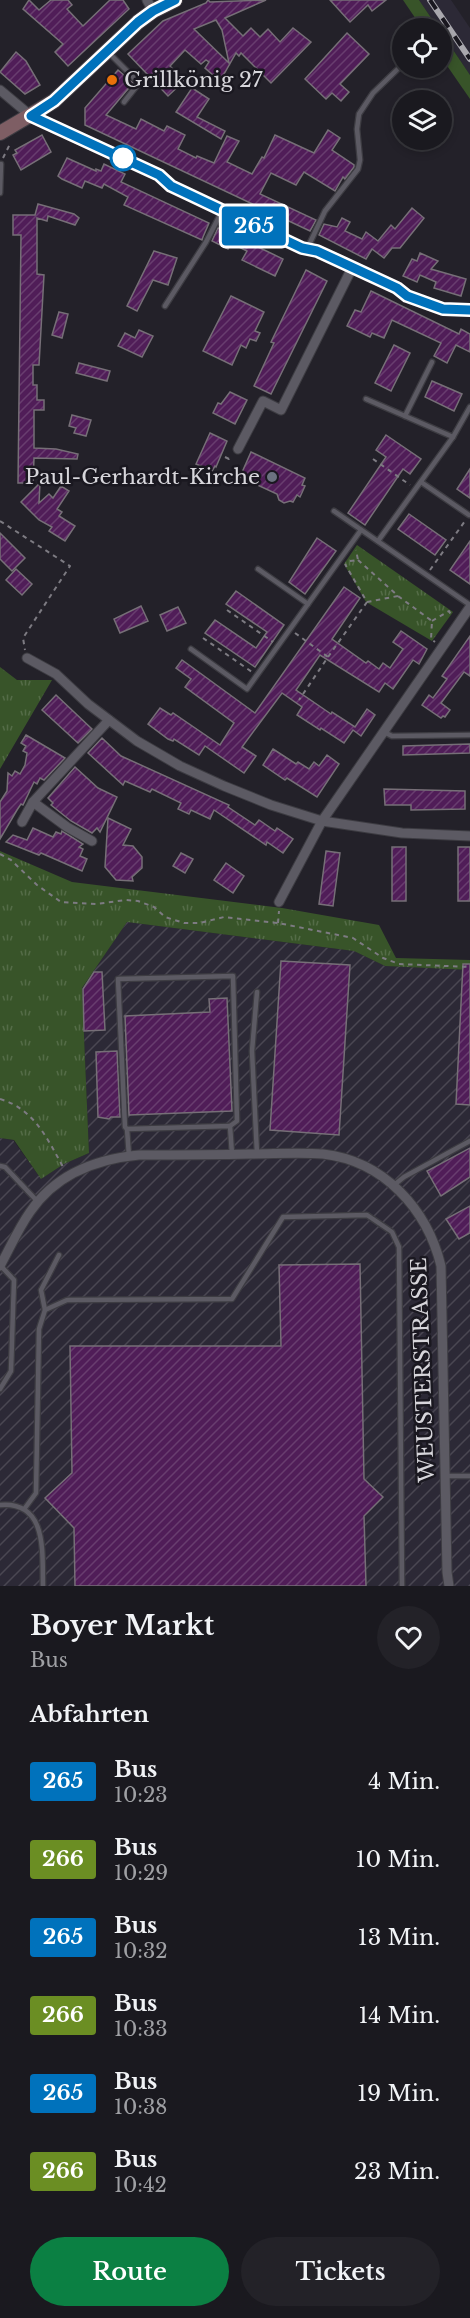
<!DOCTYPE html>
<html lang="de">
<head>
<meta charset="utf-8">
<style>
  :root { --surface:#1a191f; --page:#232228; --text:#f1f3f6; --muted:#9fa0a4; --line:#38383d; --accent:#0b8043 }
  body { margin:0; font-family:"Libre Baskerville",serif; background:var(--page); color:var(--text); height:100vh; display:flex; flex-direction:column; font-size:22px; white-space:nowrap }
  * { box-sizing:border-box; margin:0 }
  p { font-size:20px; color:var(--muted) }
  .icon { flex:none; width:33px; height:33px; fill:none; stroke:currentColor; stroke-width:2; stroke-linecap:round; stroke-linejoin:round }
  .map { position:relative; height:1586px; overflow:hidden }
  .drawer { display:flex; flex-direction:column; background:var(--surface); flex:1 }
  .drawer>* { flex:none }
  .badge { padding:0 12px; border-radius:4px; font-size:21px; line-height:39px }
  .controls { position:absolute; left:392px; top:18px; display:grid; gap:12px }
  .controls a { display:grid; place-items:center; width:60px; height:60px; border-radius:50%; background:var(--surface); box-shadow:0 3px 9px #0003,0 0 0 2px var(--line); font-size:30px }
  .map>.badge { position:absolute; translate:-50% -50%; box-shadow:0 0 0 3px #fff }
  h2 { padding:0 30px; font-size:22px; line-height:54px }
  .round { display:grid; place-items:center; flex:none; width:63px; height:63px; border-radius:32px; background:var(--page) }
  .head { display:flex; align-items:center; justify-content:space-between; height:102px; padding:0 30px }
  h1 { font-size:28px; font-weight:600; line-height:45px }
  .button { display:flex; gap:12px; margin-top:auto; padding:12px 30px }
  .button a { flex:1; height:69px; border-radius:36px; background:var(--accent); color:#fff; font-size:24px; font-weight:600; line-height:69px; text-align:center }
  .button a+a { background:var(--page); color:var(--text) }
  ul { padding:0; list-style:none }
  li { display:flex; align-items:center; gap:18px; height:78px; padding:0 30px }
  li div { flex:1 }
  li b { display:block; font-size:22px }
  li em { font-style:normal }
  li .badge { min-width:66px; font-weight:700; text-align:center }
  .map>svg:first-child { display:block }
  .built { fill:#2c2936 }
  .industrial { fill:url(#industrial-furrows) }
  .green { fill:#385429 }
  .park { fill:url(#park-tufts) }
  .building { fill:url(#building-hatch); stroke:#766f77; stroke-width:1.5; fill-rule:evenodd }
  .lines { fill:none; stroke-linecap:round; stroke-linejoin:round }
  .service-casing { stroke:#3d3c42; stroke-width:7 }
  .minor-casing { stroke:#3d3c42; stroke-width:11 }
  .secondary-casing { stroke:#3d3c42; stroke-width:16 }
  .path { stroke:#7d7b82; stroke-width:2; stroke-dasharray:4.5 4.5; stroke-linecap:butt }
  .service { stroke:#5c5a63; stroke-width:4.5 }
  .minor { stroke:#5c5a63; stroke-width:9 }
  .secondary { stroke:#7e5e64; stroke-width:14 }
  .rail-casing { stroke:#a9a8ae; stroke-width:6 }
  .rail { stroke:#1a1820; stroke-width:4; stroke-dasharray:11; stroke-linecap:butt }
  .line-casing { stroke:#fff; stroke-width:14 }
  .line { stroke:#0072bc; stroke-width:9 }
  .food-dot { fill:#e8710a; stroke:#1a1820; stroke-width:2 }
  .stop-dot { fill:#fff; stroke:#0072bc; stroke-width:3 }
  .worship-dot { fill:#6b7280; stroke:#1a1820; stroke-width:2 }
  .labels { text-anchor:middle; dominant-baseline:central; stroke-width:5; stroke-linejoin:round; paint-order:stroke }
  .poi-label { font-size:21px; fill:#d7d6db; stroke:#1a1820; text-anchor:start }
  .street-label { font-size:21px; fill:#d7d6db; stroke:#1a1820 }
</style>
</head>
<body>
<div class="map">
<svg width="470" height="1586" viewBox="0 0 470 1586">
  <defs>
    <pattern id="industrial-furrows" width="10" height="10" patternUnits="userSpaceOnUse" patternTransform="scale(1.5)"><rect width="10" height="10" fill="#2c2936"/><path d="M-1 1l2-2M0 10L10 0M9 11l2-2" fill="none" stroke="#4a4752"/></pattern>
    <pattern id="park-tufts" width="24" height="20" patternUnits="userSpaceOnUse" patternTransform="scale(1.5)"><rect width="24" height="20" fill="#385429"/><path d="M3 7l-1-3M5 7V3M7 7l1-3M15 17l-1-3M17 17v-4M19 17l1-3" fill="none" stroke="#546c47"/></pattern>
    <pattern id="building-hatch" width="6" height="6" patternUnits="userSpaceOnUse" patternTransform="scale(1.5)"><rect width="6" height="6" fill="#501d58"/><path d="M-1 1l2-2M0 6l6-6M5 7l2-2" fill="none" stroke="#683d6f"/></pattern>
  </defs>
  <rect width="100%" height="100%" fill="#232129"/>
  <!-- built -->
  <path class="built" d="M419,0H451L470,28V75L441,32V28H438Z"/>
  <!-- industrial -->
  <path class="industrial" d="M127,922L354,951L385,966L470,970V1586H0V1138L13,1140L41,1179L64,1164L89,1153L82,988Z"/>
  <!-- green -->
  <g class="green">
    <path d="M403,0H419L438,28H422Z"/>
    <path d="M441,32L470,75V99L441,57Z"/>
  </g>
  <!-- park -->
  <g class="park">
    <path d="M357,545L453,612L432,641L366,602L344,564Z"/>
    <path d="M0,667L17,680H52L0,769Z"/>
    <path d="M0,851L72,882L282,908L379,925L396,958L470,960V970L385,966L354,951L127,922L82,988L89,1153L64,1164L41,1179L14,1140L0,1138Z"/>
  </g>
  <!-- building -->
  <g class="building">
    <path d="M29,0L39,10L51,0H68L72,5L67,9L83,26L110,0H123L129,9L68,66L55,52L63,44L23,9Z"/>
    <path d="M208,0L210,2L266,0L225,18L243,36L251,28L260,37L268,29L280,42L293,28L311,42L271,83L241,53L239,56L236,53L220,81L205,68L209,62L206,60L201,64L185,50L170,66L184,81L168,96L128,54L163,21L206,3ZM216,20L222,30L229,63L194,29Z"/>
    <path d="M330,0H386L372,11L368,5L350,22Z"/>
    <path d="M347,33L369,54L340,84L349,92L341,101L332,93L326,99L305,79Z"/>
    <path d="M16,52L26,61L40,85L25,94L0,72Z"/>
    <path d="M118,70L133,83L106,115L136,129L141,119L164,131L167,126L185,135L178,149L196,158L197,156L214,163L227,136L239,141L227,162L252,174L262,157L264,158L275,135L314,153L328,130L340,138L332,150L354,165V167L345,179L343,177L335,191L304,172L296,185L271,173L260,194L316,220L310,231L85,125V108Z"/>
    <path d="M192,88L209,99L197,117L225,131L221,139L176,112Z"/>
    <path d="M42,135L51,152L21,170L13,155L17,153L15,150Z"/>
    <path d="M67,158L96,171V169L101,171L104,164L125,174L121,182L209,223L203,237L202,240L124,205L128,197L104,184L102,188L85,181L82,188L62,179L58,176Z"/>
    <path d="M38,204L74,214L79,218L75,225L48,216L47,221L37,218V274L44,275L39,365H33V385H37V400H44V410H34V448L56,449L78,454L77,459L34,458L33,483H18L21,235H13V215H35Z"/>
    <path d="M412,208L424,218L400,248H392L384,258L372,249L366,259L319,235L324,224L337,227L342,218L350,222L345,231L362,239L366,232L378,241L391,225L395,229Z"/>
    <path d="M218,228L242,239L247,232L259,238L256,246L283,259L275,276L242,260L247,251L231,243L228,249L212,241Z"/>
    <path d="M154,251L177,258L168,285L153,280L137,311L127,306Z"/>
    <path d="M420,253L438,261L431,269L466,279L461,296L434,288L436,282L420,275L417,282L403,276L412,259L417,261Z"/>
    <path d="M306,270L327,281L271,394L254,386L274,343L271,342Z"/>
    <path d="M371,291L459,334L461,329L470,334V352L456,345L447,363L434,356L441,343L394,321L392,320L384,338L372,333L370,337L347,326L355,310L361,312Z"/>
    <path d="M231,296L264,312L255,331L260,333L256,341L250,339L246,348L241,345L232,365L203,351Z"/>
    <path d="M59,312L68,314L62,338L52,335Z"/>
    <path d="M139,330L153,336L142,357L118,346L125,333L135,338Z"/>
    <path d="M394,345L410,353L391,391L375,383Z"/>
    <path d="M79,363L110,371L107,381L76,373Z"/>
    <path d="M432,381L462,394L454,411L425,397Z"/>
    <path d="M230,392L247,400L235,424L213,413L218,403L221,404Z"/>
    <path d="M72,415L91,420L86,436L74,433L76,428L69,426Z"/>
    <path d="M210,433L227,441L216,467L215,466L212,471L196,464Z"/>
    <path d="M386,435L421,459L410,474L403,469L365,525L348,513L386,457L376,450Z"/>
    <path d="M251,452L305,478L302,485L305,486L300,497L297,495L293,502L290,501L284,503L279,500L277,494L240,477Z"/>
    <path d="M470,469V498L457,489Z"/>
    <path d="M40,483L39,503L49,494L53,498L61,486L69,491L57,509L62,512L59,516L75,526L65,541L49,531L52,527L39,520L21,502Z"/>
    <path d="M409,514L446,540L435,555L398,529Z"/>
    <path d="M0,533L25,558L12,571L0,559Z"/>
    <path d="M317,538L336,551L305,594L289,582Z"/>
    <path d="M470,541V584L450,570Z"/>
    <path d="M16,569L32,584L22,595L6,580Z"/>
    <path d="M344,587L360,598L332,639L366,663L368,661L379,669L383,663L390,668L403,649L393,642L401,631L427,649L419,664L413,660L393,689L385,683L379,692L320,655L296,690L331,714L332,712L355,727L367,709L375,715L361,736L353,730L344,743L321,728L320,730L297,715L302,707L282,693L242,747L256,756L244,773L205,746L199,755L174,739L173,741L168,739L148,724L160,708L171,715L173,713L220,745L234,723L185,687L191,679L176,668L182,660L255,713Z"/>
    <path d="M236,591L284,625L255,667L205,633L215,620L256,648L267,632L226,604Z"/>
    <path d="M141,606L148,621L120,633L114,619Z"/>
    <path d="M178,607L186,623L167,631L160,615Z"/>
    <path d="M470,636V676L464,672L441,703L450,710L445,717L443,716L441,718L422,705L429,695L433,698L447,679L442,676Z"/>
    <path d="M56,695L92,729L78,743L42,710Z"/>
    <path d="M26,735L65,758L44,780L40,778L37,784L34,782L23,805L21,804L17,810L0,839V802L7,791L8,773L12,776L15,771L20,774L25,765L27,753L23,751L26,746L21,743Z"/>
    <path d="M102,738L121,756L229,805L228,807L255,825L259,820L275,831L277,828L293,839L283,853L267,842L266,845L214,810L210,819L191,810L189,814L178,809L181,803L152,789L150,792L125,781L123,785L88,753Z"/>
    <path d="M470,744V753L403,755V746Z"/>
    <path d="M273,749L296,764L298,762L309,769L314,762L319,766L327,755L339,764L317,797L287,778L285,780L263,765Z"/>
    <path d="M75,767L98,788L117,797L100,832L97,828L92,833L71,821L51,805L53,803L48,798Z"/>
    <path d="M384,789L465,791V809L411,810V805H385Z"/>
    <path d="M108,818L131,829L123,845L133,846L142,857V868L132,877L133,881L116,880L105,867Z"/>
    <path d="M33,828L53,837L56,832L61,834L62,831L83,844L79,847L83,849L80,856L87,859L82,871L41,853L39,855L6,842L13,835L27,840Z"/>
    <rect x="392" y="847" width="14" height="54"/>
    <rect x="458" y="847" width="12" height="54"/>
    <path d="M326,851L340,853L333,906L319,904Z"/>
    <path d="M181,853L193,859L185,873L173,866Z"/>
    <path d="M226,863L244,876L233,893L214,880Z"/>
    <path d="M281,961L350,965L339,1135L270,1130Z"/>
    <path d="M463,964H470V1105L456,1104Z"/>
    <path d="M94,972H102L105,1030L84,1031L83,989Z"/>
    <path d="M227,998L232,1111L129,1115L125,1016L210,1012L209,999Z"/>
    <path d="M117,1051L120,1117H111L109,1119L98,1117L96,1052Z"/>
    <path d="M470,1148V1177L441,1196L427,1171Z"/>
    <path d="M470,1206V1233L459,1239L446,1219Z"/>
    <path d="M360,1264L364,1479L383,1497L364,1516L366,1586H75L74,1528L45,1498L72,1473L70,1346H281L279,1265Z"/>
  </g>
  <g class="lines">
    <defs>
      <g id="service">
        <path d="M109,53L139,83L124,102"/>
        <path d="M0,193L1,164"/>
        <path d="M307,249L325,211L358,169L360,160L357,129L359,114L373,93L402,65"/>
        <path d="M165,306L206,242L222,211"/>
        <path d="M366,399L453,437"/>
        <path d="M405,416L432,362"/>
        <path d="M421,482L469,515"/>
        <path d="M334,511L470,605"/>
        <path d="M378,541L453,437L470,407"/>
        <path d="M258,569L308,604"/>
        <path d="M191,649L247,689L361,530"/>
        <path d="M384,732L392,736L470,735"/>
        <path d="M257,992L252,1051L257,1154"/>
        <path d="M127,1129L125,1127L118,979L233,976L237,1121L230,1126"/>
        <path d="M129,1156L127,1129L230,1126L232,1154"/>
        <path d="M0,1166L5,1167L38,1202"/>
        <path d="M394,1185L404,1177L470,1141"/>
        <path d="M45,1310L41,1290L59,1255"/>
        <path d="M0,1389L11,1371L14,1280L0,1265"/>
        <path d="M445,1476H470"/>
        <path d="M0,1505C48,1501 42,1553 43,1586"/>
        <path d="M25,1508L36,1493L39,1329L45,1310L67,1300L232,1299L283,1217L367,1215L392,1232L399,1247L402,1586"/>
      </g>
      <g id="minor">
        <path d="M147,0L153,11"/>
        <path d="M0,90L31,116L159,175L171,186L302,248L317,251L397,288L407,296L443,309L470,310"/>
        <path d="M238,449L263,401L281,410L352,268"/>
        <path d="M27,658L56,674L88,704L137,741L180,766L224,786L271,805L322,821L402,833L470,836"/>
        <path d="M33,802L67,827L92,841"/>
        <path d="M22,822L33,802L109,720"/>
        <path d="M279,902L322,821L470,607"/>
        <path d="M0,1266C10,1248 18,1229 30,1212C55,1175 96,1159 139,1155C175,1155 212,1155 249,1154C273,1154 299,1152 323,1154C384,1161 427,1209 441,1266L447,1572L449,1586"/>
      </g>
      <path id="secondary" d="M0,133L54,101L138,22L153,11L175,0"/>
    </defs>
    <!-- service casing -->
    <use href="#service" class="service-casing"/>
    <!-- minor casing -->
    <use href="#minor" class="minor-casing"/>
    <!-- secondary casing -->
    <use href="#secondary" class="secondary-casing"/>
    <!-- path -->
    <g class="path">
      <path d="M3,158L10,144L9,142"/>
      <path d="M225,457L229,459L231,455"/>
      <path d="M373,459L410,485"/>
      <path d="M0,521L70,566L23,638L25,650"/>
      <path d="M358,560L398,596L432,621L431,639L435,642"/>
      <path d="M350,561L358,560L356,550"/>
      <path d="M430,570L465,521"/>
      <path d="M367,602L398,596"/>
      <path d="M227,610L273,642"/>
      <path d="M432,621L449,611L451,615"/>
      <path d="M295,633L328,657L299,700"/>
      <path d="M203,638L252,672"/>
      <path d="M328,657L367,602L345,564"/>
      <path d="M0,854L11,860L37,885L61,902L96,904L126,900L138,901L154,907L165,917L184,923H200L224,917L278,923L353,938L383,958L399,964L470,967"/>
      <path d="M278,923L279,911"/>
      <path d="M0,1099C34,1109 47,1138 63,1167"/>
    </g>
    <!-- service -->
    <use href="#service" class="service"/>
    <!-- minor -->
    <use href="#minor" class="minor"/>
    <!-- secondary -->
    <use href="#secondary" class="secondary"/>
    <defs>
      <path id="rail" d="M430,0L470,59"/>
    </defs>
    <!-- rail casing -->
    <use href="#rail" class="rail-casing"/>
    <!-- rail -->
    <use href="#rail" class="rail"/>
  </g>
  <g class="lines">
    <defs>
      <path id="line" d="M175,0L153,11L138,22L54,101L31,116L159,175L171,186L188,194L302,248L317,251L397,288L407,296L443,309L470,310"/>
    </defs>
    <!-- line casing -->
    <use href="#line" class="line-casing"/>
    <!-- line -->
    <use href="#line" class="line"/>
  </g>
  <!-- markers -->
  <circle class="food-dot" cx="112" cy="80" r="6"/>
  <circle class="stop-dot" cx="123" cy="158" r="12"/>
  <circle class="worship-dot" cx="272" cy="477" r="6"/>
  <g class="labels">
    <!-- poi labels -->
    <g class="poi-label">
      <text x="124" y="80">Grillkönig 27</text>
      <text x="260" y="477" text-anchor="end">Paul-Gerhardt-Kirche</text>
    </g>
    <!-- street labels -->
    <g class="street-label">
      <text transform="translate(423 1370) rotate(-92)">WEUSTERSTRASSE</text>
    </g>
  </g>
</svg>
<div class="controls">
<a><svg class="icon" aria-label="locate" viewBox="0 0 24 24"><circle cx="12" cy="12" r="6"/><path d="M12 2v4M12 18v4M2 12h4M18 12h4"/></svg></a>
<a><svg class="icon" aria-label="layers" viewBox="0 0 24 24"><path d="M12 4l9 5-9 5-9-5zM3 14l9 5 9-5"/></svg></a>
</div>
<b class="badge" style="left:254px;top:226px;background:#0072bc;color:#fff">265</b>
</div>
<section class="drawer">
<div class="head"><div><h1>Boyer Markt</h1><p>Bus</p></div><a class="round"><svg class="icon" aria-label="heart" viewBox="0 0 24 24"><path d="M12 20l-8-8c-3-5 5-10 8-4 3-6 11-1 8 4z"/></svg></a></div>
<h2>Abfahrten</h2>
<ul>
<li><span class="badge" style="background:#0072bc;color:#fff">265</span><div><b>Bus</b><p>10:23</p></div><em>4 Min.</em></li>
<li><span class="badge" style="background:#6b8e23;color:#fff">266</span><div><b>Bus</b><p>10:29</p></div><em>10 Min.</em></li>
<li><span class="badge" style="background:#0072bc;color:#fff">265</span><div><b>Bus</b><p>10:32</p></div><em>13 Min.</em></li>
<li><span class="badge" style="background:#6b8e23;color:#fff">266</span><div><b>Bus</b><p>10:33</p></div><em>14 Min.</em></li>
<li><span class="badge" style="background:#0072bc;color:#fff">265</span><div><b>Bus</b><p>10:38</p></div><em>19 Min.</em></li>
<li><span class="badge" style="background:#6b8e23;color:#fff">266</span><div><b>Bus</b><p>10:42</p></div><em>23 Min.</em></li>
</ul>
<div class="button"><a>Route</a><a>Tickets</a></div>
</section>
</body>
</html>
